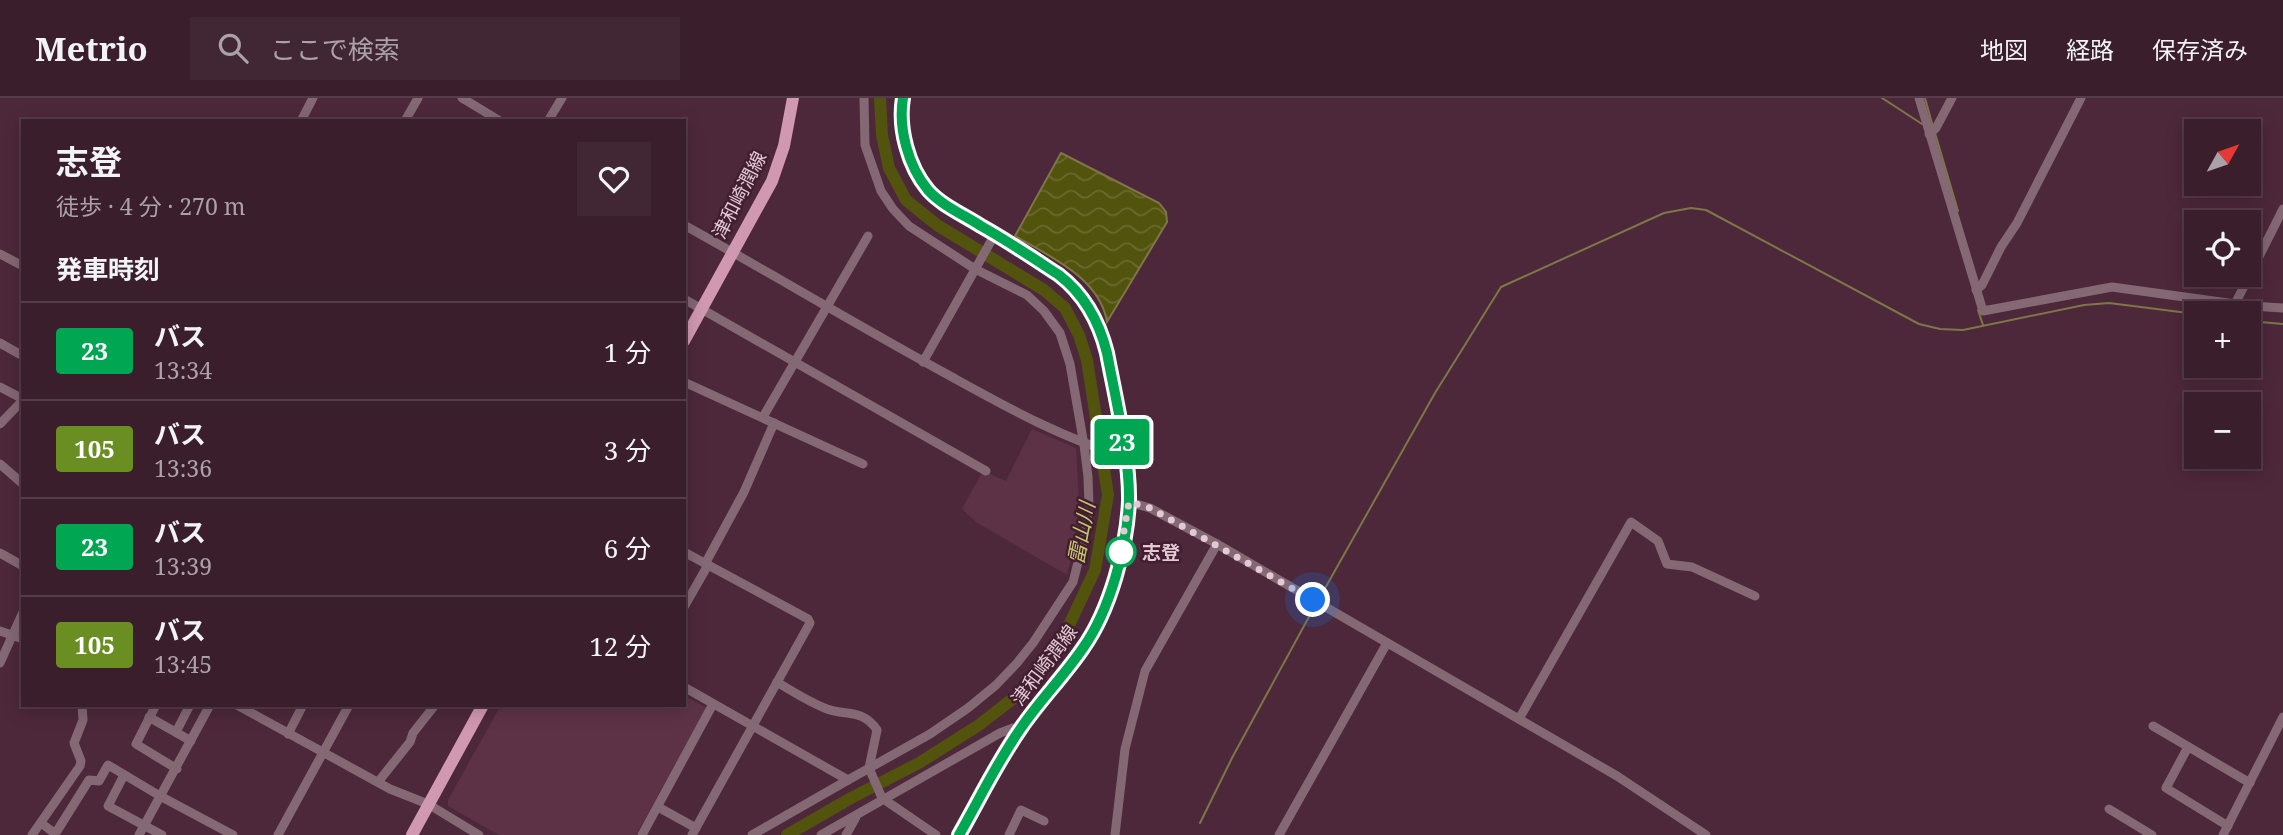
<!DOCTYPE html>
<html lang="ja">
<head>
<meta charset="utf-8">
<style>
  :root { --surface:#3a1e2c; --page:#412734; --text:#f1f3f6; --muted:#aba2a9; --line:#543c48 }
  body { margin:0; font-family:"Noto Serif","Noto Sans JP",serif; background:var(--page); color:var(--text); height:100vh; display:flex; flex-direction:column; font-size:26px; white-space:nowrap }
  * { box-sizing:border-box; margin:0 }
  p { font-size:23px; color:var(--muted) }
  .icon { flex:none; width:38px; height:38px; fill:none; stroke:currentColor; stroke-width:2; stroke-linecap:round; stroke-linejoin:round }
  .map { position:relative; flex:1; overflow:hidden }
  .details { position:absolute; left:21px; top:21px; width:665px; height:588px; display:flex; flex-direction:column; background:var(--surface); border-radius:0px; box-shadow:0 4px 18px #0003,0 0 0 2px var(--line) }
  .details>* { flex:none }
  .badge { padding:0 14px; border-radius:5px; font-size:24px; line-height:46px }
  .needle { width:46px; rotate:50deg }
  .controls { position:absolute; left:2184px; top:21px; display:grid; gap:14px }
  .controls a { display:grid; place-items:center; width:77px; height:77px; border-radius:0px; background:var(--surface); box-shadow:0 4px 18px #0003,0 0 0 2px var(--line); font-size:35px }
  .you { position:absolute; width:35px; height:35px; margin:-18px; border:5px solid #fff; border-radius:50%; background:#1a73e8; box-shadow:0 0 0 10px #1a73e833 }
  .map>.badge { position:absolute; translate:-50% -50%; box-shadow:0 0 0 4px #fff }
  h2 { padding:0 35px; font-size:26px; line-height:63px }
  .round { display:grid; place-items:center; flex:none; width:74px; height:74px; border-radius:0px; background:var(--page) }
  .headline { display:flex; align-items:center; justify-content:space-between; height:119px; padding:0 35px }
  h1 { font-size:33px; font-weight:700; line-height:52px }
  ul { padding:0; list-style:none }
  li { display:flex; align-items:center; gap:21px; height:98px; padding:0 35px; border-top:2px solid var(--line) }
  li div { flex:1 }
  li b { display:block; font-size:26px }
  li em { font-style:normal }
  li .badge { min-width:77px; font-weight:700; text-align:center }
  header { display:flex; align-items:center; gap:42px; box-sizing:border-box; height:98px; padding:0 35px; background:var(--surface); border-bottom:2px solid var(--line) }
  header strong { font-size:33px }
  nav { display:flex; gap:38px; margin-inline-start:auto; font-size:24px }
  .search { width:490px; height:63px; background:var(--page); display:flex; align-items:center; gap:18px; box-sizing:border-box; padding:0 24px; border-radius:0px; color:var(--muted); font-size:26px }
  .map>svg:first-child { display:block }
  .built { fill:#5d3247 }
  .water { fill:url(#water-waves); stroke:#7d7748; stroke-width:2 }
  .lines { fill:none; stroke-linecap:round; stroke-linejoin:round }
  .stream { stroke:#7d7748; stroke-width:2 }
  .river { stroke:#52530c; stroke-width:12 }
  .minor { stroke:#846874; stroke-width:9 }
  .major { stroke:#d098b1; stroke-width:12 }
  .line-casing { stroke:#fff; stroke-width:16 }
  .line { stroke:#00a651; stroke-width:10 }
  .walk { stroke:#e2cad4; stroke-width:7; stroke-dasharray:0 12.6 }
  .stop-dot { fill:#fff; stroke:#00a651; stroke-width:3.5 }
  .labels { text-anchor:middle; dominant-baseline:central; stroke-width:5; stroke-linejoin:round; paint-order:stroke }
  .street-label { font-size:19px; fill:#e2cad4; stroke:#421e30 }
  .stop-label { font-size:19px; font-weight:bold; fill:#e2cad4; stroke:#421e30; text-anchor:start }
  .water-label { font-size:21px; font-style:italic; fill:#c5c86a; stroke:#421e30 }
</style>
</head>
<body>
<header>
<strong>Metrio</strong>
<div class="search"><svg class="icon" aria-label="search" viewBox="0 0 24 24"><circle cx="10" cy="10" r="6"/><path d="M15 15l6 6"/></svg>ここで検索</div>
<nav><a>地図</a><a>経路</a><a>保存済み</a></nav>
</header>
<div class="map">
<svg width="2283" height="737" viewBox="0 0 2283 737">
  <defs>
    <pattern id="water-waves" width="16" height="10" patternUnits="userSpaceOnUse" patternTransform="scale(1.75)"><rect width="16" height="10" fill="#52530c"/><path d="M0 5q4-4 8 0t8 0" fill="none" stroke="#6b6a2e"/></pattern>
  </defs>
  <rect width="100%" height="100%" fill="#4d283a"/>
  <!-- built -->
  <g class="built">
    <path d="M1032,331L1076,350L1080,422L1067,477L976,424L962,411L983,373L1006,383Z"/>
    <path d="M684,597L706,610L636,737H499L448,708V702L501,607H684Z"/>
  </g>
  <!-- water -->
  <path class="water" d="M1061,55L1159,105L1166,114L1167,124L1107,224C1100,180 1049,158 1015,138Z"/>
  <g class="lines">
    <!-- stream -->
    <g class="stream">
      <path d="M1882,0L1922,26"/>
      <path d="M1925,0L1933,29"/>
      <path d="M1935,35L1958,113"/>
      <path d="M1978,212L1983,227"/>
      <path d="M2249,223L2283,226"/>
      <path d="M1319,501L1435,295L1501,189L1664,115L1691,110L1706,112L1919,226L1940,231L1963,232L2084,207L2109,205L2196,216"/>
      <path d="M1200,725L1233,658L1316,506"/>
    </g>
    <!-- river -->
    <path class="river" d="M787,737L851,700L919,665L979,627L1024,592L1039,576L1063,540L1095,472L1108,397L1087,262L1079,237L1065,210L1044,192L937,127L906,102L889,70L882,37L880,0"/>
    <!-- minor -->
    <g class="minor">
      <path d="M462,0L500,23"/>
      <path d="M1919,0L1983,213L2112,189L2250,208L2283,210"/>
      <path d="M301,23L313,0"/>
      <path d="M405,23L418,0"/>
      <path d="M548,23L562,0"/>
      <path d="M1929,36L1936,30L1952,0"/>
      <path d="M684,127C774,177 862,230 952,279C1010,311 1062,340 1125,359"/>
      <path d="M0,156L23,168"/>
      <path d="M1976,192L1982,187L2001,149L2017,125L2081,0"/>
      <path d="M684,201L986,373"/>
      <path d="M2235,206L2283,111"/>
      <path d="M0,245L23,258"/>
      <path d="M923,264L995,136"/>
      <path d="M684,284L863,366"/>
      <path d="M0,289L23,301"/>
      <path d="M763,319L868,138"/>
      <path d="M0,326L23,302"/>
      <path d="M0,366L23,386"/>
      <path d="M1129,404L1150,410L1217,446L1617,678L1706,737"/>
      <path d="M684,454L797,515L808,521L810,525L692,737"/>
      <path d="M0,455L23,468"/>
      <path d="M705,466L744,394L774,325"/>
      <path d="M684,509L708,467"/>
      <path d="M0,533L23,541"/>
      <path d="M0,565L23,514"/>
      <path d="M777,584C793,594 809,604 827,611C847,618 863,611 877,632L869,670L882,700L936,737"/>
      <path d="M684,589L848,682L930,636L968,610L996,587L1017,565L1033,545L1073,484L1085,437L1089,408L1088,379L1084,347L1070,266L1060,235L1044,213L1027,197L975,171L909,128L893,111L881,93L865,47L864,0"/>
      <path d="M156,607L136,646L177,671"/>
      <path d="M237,607L390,691L428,706L479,737"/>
      <path d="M149,619L191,643"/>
      <path d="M1519,621L1631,424L1658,443L1667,466L1692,469L1755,498"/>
      <path d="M2153,628L2250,685"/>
      <path d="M176,634L190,607"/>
      <path d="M288,636L303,607"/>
      <path d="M2188,649L2166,690L2228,728"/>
      <path d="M124,677L108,708L162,737"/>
      <path d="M378,684L410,644L413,635L435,607"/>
      <path d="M658,709L696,730"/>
      <path d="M2109,711L2152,737"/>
      <path d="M41,725L53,734L57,733L89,682L99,683L108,667L160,698L233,737"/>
      <path d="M32,737L80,668L81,663L74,645L83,622L82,607"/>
      <path d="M139,737L210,607"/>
      <path d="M278,737L349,607"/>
      <path d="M642,737L713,606"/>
      <path d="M752,737L848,682"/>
      <path d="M821,737L1000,635L1013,630L1019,633"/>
      <path d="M846,737L856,719"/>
      <path d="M1009,737L1021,712L1044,723"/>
      <path d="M1115,737L1125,651L1145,573L1217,446"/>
      <path d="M1279,737L1387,545"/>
      <path d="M2223,737L2283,619"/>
    </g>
    <!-- major -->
    <g class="major">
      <path d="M903,0C898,30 908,68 927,91C941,107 964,117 981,128C1007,143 1033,160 1059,177C1085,197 1099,223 1107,255C1115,298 1130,360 1129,403C1127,449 1110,513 1083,550C1064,578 1040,602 1021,630C998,664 979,702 959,737"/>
      <path d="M684,243L772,83L784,48L793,0"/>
      <path d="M412,737L483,607"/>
    </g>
  </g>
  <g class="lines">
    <defs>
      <path id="line" d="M903,0C898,30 908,68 928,92C941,107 964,117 981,128C1008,143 1033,160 1059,177C1085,197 1099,223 1107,255C1115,298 1130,360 1129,403C1127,449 1110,512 1083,550C1064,578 1040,602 1021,630C997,664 979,702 959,737"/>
    </defs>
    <!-- line casing -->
    <use href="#line" class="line-casing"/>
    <!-- line -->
    <use href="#line" class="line"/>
    <!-- walk -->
    <path class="walk" d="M1121,454L1119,462L1129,404L1150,410L1313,502"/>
  </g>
  <!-- markers -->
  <circle class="stop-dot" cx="1121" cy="454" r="14"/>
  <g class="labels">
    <!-- street labels -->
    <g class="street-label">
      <text transform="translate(739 97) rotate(-63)">津和崎潤線</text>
      <text transform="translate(1044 567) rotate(-53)">津和崎潤線</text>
    </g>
    <!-- stop labels -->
    <g class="stop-label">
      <text x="1142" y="454">志登</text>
    </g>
    <!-- water labels -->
    <g class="water-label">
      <text transform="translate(1081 435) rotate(-79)">雷山川</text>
    </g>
  </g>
</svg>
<div class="controls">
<a><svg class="needle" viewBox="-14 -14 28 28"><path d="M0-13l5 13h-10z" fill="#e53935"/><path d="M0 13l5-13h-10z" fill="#aba2a9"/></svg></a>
<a><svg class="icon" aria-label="locate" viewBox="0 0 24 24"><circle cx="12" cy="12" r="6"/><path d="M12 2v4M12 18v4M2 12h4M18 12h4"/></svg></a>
<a>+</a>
<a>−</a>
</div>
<div class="you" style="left:1313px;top:502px"></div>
<b class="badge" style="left:1122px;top:344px;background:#00a651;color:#fff">23</b>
<section class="details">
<div class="headline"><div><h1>志登</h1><p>徒歩 · 4 分 · 270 m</p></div><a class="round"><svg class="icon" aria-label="heart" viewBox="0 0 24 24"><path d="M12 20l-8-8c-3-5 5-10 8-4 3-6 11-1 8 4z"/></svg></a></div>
<h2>発車時刻</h2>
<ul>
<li><span class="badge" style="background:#00a651;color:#fff">23</span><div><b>バス</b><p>13:34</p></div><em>1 分</em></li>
<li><span class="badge" style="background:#6b8e23;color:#fff">105</span><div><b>バス</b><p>13:36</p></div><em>3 分</em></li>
<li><span class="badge" style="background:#00a651;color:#fff">23</span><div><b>バス</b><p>13:39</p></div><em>6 分</em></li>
<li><span class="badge" style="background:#6b8e23;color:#fff">105</span><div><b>バス</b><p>13:45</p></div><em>12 分</em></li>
</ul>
</section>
</div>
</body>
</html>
